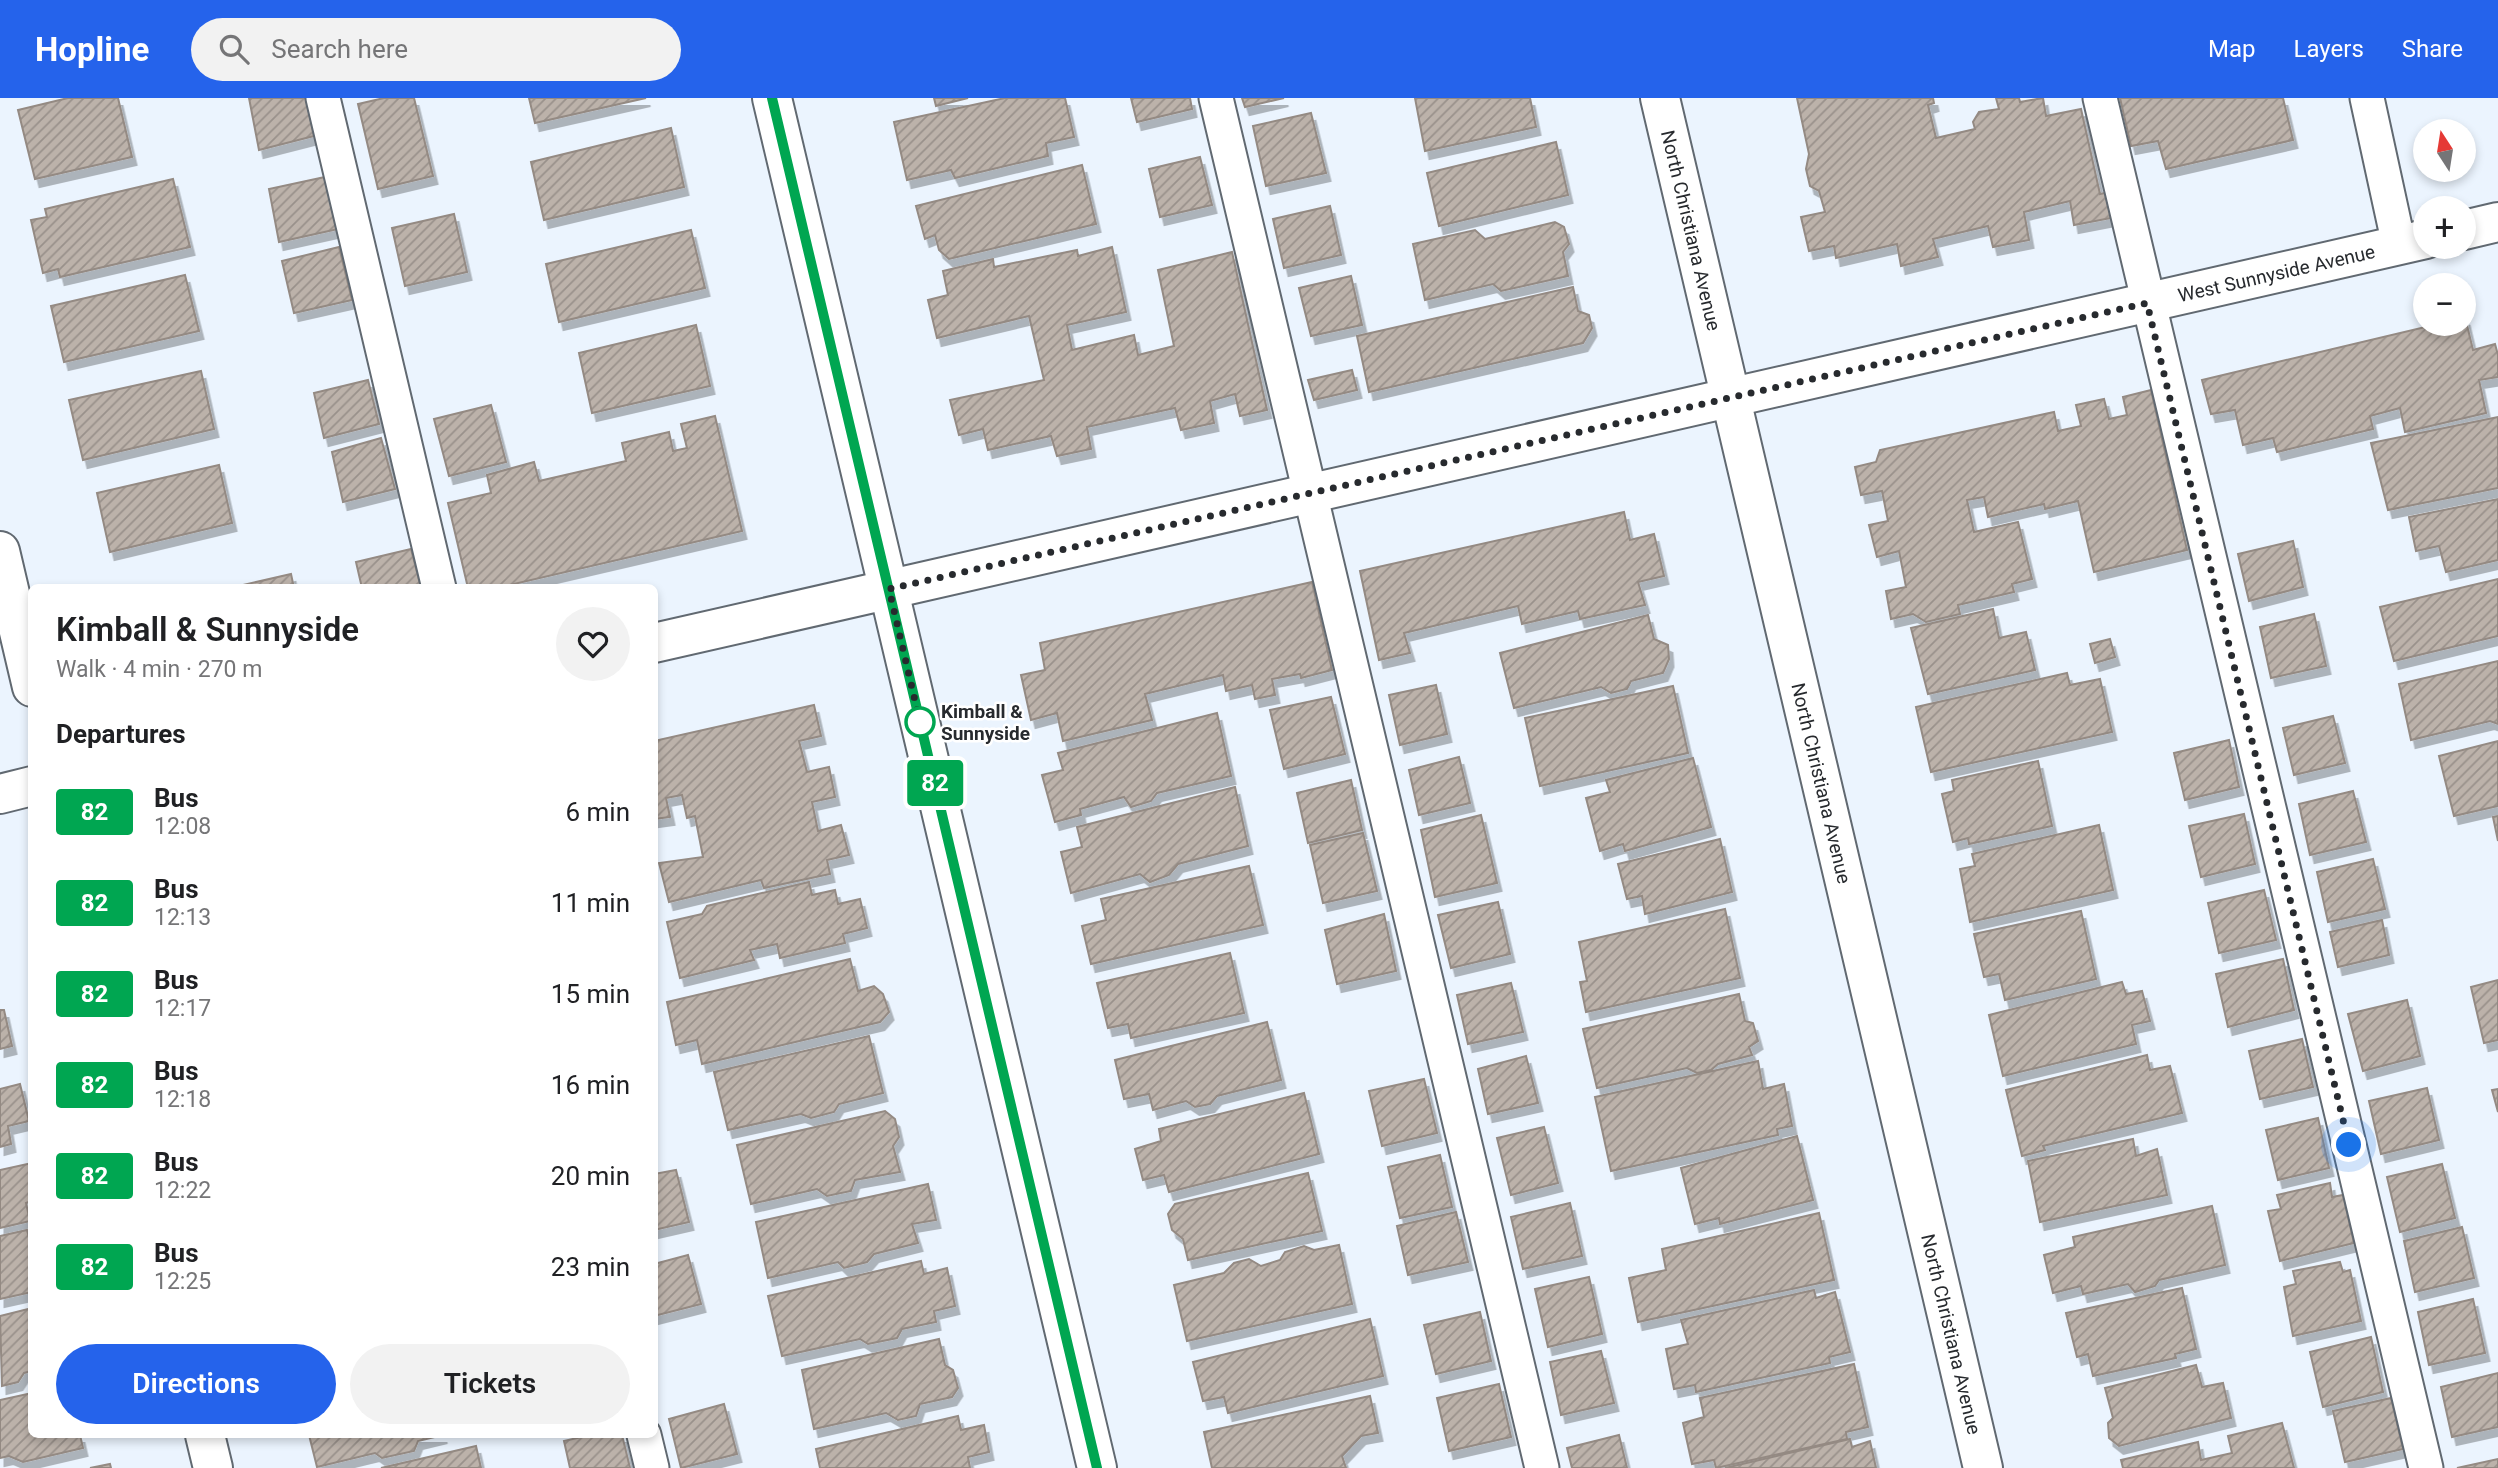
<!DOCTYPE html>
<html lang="en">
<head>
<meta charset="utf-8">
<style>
  :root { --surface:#fff; --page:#f2f2f2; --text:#202124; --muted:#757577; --accent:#2563eb }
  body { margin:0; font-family:Roboto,sans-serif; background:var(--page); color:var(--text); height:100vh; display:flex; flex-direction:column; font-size:26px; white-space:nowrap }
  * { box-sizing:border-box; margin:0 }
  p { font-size:23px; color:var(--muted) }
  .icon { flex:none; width:38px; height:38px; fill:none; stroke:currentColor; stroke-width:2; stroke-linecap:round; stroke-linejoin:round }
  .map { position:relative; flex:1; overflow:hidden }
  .drawer { position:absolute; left:28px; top:486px; width:630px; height:854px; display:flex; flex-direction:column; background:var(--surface); border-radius:10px; box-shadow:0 4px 10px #0003 }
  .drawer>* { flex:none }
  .badge { padding:0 14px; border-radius:5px; font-size:24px; line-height:46px }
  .needle { width:46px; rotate:348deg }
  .buttons { position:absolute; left:2413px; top:21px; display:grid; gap:14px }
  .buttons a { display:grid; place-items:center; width:63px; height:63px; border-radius:50%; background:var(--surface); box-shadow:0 4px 10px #0003; font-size:35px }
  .you { position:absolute; width:35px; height:35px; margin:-18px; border:5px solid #fff; border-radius:50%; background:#1a73e8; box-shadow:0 0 0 10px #1a73e833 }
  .map>.badge { position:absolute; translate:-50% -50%; box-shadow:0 0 0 4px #fff }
  h2 { padding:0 28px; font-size:26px; line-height:63px }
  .round { display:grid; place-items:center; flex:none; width:74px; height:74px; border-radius:37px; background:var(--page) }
  .headline { display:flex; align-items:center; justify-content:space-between; height:119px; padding:0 28px }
  h1 { font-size:33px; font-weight:600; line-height:52px }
  .action { display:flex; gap:14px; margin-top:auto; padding:14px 28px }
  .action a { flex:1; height:80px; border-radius:42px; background:var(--accent); color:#fff; font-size:28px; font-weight:600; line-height:80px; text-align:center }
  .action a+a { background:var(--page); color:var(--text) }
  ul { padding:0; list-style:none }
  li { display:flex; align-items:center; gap:21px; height:91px; padding:0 28px }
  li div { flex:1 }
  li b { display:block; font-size:26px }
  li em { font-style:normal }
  li .badge { min-width:77px; font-weight:700; text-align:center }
  header { display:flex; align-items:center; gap:42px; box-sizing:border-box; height:98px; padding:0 35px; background:var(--accent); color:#fff }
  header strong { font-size:33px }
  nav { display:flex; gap:38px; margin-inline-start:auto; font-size:24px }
  .search { width:490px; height:63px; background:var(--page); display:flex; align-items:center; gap:18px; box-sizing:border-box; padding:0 24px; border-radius:38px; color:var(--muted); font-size:26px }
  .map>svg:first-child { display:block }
  .building { fill:url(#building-hatch); stroke:#948a83; stroke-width:2; filter:url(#shadow) }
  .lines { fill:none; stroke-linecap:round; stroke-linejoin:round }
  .service-casing { stroke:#616971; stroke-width:37 }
  .minor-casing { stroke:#616971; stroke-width:42 }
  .tertiary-casing { stroke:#616971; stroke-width:42 }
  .service { stroke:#fff; stroke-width:33 }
  .minor { stroke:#fff; stroke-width:38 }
  .tertiary { stroke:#fff; stroke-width:38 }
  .line-casing { stroke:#fff; stroke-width:16 }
  .line { stroke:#00a651; stroke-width:10 }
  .walk { stroke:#272a2e; stroke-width:7; stroke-dasharray:0 12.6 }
  .stop-dot { fill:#fff; stroke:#00a651; stroke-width:3.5 }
  .labels { text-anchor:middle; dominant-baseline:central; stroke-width:5; stroke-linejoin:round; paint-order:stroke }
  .street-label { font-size:19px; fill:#272a2e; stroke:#fff }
  .stop-label { font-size:19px; font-weight:bold; fill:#272a2e; stroke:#fff; text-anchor:start }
</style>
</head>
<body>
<header>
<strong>Hopline</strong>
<div class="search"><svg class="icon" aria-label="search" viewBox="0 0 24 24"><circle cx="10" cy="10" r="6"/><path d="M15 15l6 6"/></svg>Search here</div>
<nav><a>Map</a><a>Layers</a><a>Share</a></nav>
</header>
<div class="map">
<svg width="2498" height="1370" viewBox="0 0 2498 1370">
  <defs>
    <pattern id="building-hatch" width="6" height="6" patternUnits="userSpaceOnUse" patternTransform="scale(1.75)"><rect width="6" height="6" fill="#bcb2aa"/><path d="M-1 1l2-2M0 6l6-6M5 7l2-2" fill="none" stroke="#99918b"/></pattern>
    <filter id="shadow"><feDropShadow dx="4.5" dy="8" stdDeviation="0" flood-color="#0004"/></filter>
  </defs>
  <rect width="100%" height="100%" fill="#ebf4fe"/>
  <!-- building -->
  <g class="building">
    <path d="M68,0H118L132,59L35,81L18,12Z"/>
    <path d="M249,0H306L314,38L259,52Z"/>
    <path d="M384,0H414L433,78L378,91L358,6Z"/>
    <path d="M529,0H646L535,25Z"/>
    <path d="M934,0H968L936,8Z"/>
    <path d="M1005,0H1065L1074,39L1046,45L1048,58L955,80L951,72L907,82L894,24Z"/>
    <path d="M1131,0H1190L1192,11L1137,24Z"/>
    <path d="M1242,0H1284L1245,9Z"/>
    <path d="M1415,0H1530L1536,29L1425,53Z"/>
    <path d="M1797,0H1933L1934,5L1928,7L1936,40L1975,31L1973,24L1979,14L1999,11L1996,0H2019L2020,4L2043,0L2046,18L2081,11L2100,96L2105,95L2111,120L2074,127L2070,103L2024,114L2029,142L1993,149L1988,128L1933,141L1938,159L1901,168L1897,146L1836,160L1834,148L1809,153L1801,119L1825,114L1819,93L1810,88L1806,71L1809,56Z"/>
    <path d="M2120,0H2283L2293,42L2166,71L2158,43L2131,48Z"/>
    <path d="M1311,15L1326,75L1266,88L1253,28Z"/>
    <path d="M671,30L684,89L544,122L531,64Z"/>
    <path d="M1556,44L1568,97L1439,128L1427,75Z"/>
    <path d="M1200,59L1212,107L1160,119L1149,71Z"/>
    <path d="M1082,67L1096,126L949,161L939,152L935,137L925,141L916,108Z"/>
    <path d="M325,79L338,131L279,144L269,91Z"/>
    <path d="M173,81L190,149L60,179L58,171L43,175L31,122L47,119L45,111Z"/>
    <path d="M1330,108L1341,157L1284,170L1273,121Z"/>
    <path d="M454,116L467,174L405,188L392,130Z"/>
    <path d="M1555,124L1564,129L1569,146L1563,154L1568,178L1501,193L1493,186L1425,202L1413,146L1475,132L1485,141Z"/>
    <path d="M691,132L705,190L559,224L546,166Z"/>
    <path d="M339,149L352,202L294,215L282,163Z"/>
    <path d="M1112,149L1126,214L1067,227L1072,252L1134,237L1138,257L1174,248L1158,172L1232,154L1267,312L1240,318L1235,296L1210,303L1214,325L1181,332L1175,310L1087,329L1091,351L1057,358L1051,338L988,352L983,331L959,337L950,302L1044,282L1029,218L937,240L928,202L948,197L943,173L993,161L994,169L1077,152L1078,158Z"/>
    <path d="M185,177L199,233L64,264L51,208Z"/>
    <path d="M1351,178L1362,227L1311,238L1299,190Z"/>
    <path d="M1573,189L1578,213L1589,217L1592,230L1583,245L1369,294L1357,238Z"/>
    <path d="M2465,219L2473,252L2495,246L2498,257V279L2479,282L2486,315L2405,334L2400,310L2370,318L2373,331L2277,354L2273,340L2243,347L2235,312L2211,316L2202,282L2438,226H2464Z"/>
    <path d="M696,227L710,288L592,315L579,255Z"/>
    <path d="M1352,272L1357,292L1314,302L1308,282Z"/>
    <path d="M201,273L214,331L83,362L69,302Z"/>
    <path d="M368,282L379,326L324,340L314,295Z"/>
    <path d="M2151,292L2187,452L2094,474L2078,403L2045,411L2044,406L1988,419L1984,399L1967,402L1974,434L2018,424L2032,481L2012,486L2014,494L1958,507L1960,516L1926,524L1913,516L1891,521L1886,493L1906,489L1899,453L1877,459L1869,427L1888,423L1882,393L1861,397L1855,369L1876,364L1880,352L2054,314L2058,333L2081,328L2076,307L2104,301L2109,321L2127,317L2123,299Z"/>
    <path d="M491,307L506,364L449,378L434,321Z"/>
    <path d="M715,318L742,433L497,490H468L448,405L491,395L487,377L534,364L539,383L626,363L622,345L669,334L673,353L687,350L681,326Z"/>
    <path d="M2498,319V390L2388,412L2371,345Z"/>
    <path d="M381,340L395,391L343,404L332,354Z"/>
    <path d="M219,367L232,425L110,454L97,395Z"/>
    <path d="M2498,401V462L2446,474L2439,448L2416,453L2409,419Z"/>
    <path d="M1624,414L1630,442L1654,436L1664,478L1638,484L1645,507L1580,521L1578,513L1522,526L1518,508L1404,535L1410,555L1379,562L1360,473Z"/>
    <path d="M2293,443L2303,489L2249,503L2238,456Z"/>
    <path d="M411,451L421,490H362L356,464Z"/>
    <path d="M291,476L294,490H230Z"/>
    <path d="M2498,481V538L2394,563L2380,509Z"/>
    <path d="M1312,484L1332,572L1301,580L1300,576L1272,581L1275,597L1255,601L1252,587L1226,593L1223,577L1145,596L1152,622L1063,643L1057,615L1031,622L1021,577L1045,572L1040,545Z"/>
    <path d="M1993,511L1999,540L2026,534L2035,572L1928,596L1911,530Z"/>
    <path d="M2314,516L2326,568L2271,580L2260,529Z"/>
    <path d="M1648,517L1654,541L1668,547L1669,561L1663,575L1631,583L1627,591L1611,595L1601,589L1514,610L1500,555Z"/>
    <path d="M2110,541L2115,559L2095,565L2090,546Z"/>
    <path d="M2498,563V626L2490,623L2411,642L2399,586Z"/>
    <path d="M2067,575L2070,587L2100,581L2112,634L1931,674L1916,609Z"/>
    <path d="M1436,587L1447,636L1400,647L1389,597Z"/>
    <path d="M1673,588L1688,655L1540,688L1525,620Z"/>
    <path d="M1331,599L1345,656L1284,671L1270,612Z"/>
    <path d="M814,607L821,638L799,643L807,674L829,669L835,699L812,704L818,733L841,727L849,757L827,762L830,776L764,790L761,782L669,804L659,765L703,759L695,718L687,720L682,697L666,700L670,719L654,721V643Z"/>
    <path d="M1217,615L1231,678L1157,695L1151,703L1131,709L1124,699L1080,711L1081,717L1055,724L1042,677L1063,672L1058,655Z"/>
    <path d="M2333,618L2345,665L2294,677L2283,630Z"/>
    <path d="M2229,642L2239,689L2185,702L2174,655Z"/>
    <path d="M2498,643V708L2454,718L2439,658Z"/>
    <path d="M1459,659L1470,705L1419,717L1409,672Z"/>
    <path d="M1693,660L1711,729L1625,753L1623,746L1600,753L1586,700L1610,694L1606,682Z"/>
    <path d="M2038,663L2052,728L1969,746L1968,740L1953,744L1942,696L1954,693L1952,682Z"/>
    <path d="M1351,682L1362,732L1308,745L1297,695Z"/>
    <path d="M1235,689L1248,748L1178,766L1169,777L1150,784L1140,776L1071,795L1061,754L1082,749L1077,729Z"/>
    <path d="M2353,693L2366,744L2310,757L2299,706Z"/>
    <path d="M2244,716L2255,766L2201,779L2189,728Z"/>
    <path d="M1481,717L1497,785L1435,799L1421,732Z"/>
    <path d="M2498,718V743L2493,719Z"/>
    <path d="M2099,727L2113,792L1970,824L1960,771L1975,768L1972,756Z"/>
    <path d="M1363,735L1377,793L1323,805L1310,747Z"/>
    <path d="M1720,741L1732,794L1645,816L1642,798L1627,801L1618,766Z"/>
    <path d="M2373,761L2385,811L2328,824L2317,774Z"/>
    <path d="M1249,768L1263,827L1091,866L1082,828L1106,822L1101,801Z"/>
    <path d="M809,784L812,797L835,792L838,806L860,801L867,830L843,836L845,845L780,860L777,846L750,852L754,862L680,880L667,824L702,816L707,808Z"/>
    <path d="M2264,792L2276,842L2219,855L2208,805Z"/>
    <path d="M1498,804L1510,856L1451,870L1438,817Z"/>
    <path d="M1725,811L1740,880L1586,914L1580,884L1587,883L1579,844Z"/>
    <path d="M2081,813L2096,881L2005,902L1999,876L1984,879L1974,836Z"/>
    <path d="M1384,816L1396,873L1337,886L1325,832Z"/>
    <path d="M2382,822L2389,857L2338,869L2330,834Z"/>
    <path d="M1230,855L1244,915L1131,940L1128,926L1108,930L1097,885Z"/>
    <path d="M850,861L858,893L874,888L883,896L889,914L880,924L702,966L697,942L676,947L667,904Z"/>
    <path d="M2283,861L2294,912L2228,929L2216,876Z"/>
    <path d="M2498,882V942L2484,945L2471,889Z"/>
    <path d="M2122,884L2126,896L2142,893L2150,923L2132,927L2136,946L2003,978L1989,917Z"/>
    <path d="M1511,885L1523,934L1468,946L1457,897Z"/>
    <path d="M1739,896L1745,923L1753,925L1758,943L1749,949L1752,957L1718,966L1711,972L1697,975L1687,970L1597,990L1583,931Z"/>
    <path d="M2407,902L2420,958L2363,973L2348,916Z"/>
    <path d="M0,912H4L12,948L0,951Z"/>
    <path d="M1267,924L1281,982L1217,998L1210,1006L1195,1009L1186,1003L1153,1012L1149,996L1124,1001L1115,962Z"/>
    <path d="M869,938L883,995L839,1006L834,1014L811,1020L801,1016L728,1032L714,974Z"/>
    <path d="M2302,941L2313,989L2260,1001L2249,953Z"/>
    <path d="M2147,957L2150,972L2170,968L2182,1015L2043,1048L2045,1052L2022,1058L2006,992Z"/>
    <path d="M1526,958L1538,1005L1488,1016L1478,971Z"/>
    <path d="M1758,963L1763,991L1784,986L1792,1028L1777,1031L1778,1037L1611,1073L1595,999Z"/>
    <path d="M1424,981L1437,1035L1382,1048L1369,993Z"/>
    <path d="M20,986L29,1023L8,1028L11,1046L0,1049V991Z"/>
    <path d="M2427,990L2439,1042L2381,1056L2369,1003Z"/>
    <path d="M2498,991V1014L2492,992Z"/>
    <path d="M1304,995L1319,1056L1169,1094L1164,1077L1143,1082L1135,1051L1161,1043L1159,1031Z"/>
    <path d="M885,1013L895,1021L899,1039L893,1048L900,1074L855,1082L851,1093L827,1098L817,1091L751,1106L737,1047Z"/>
    <path d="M2318,1020L2329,1070L2278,1082L2266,1032Z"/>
    <path d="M1544,1029L1558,1085L1511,1097L1497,1040Z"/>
    <path d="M1797,1038L1813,1102L1720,1126L1719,1120L1695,1126L1681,1070Z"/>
    <path d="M2133,1041L2136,1058L2157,1051L2167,1097L2040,1124L2028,1063Z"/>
    <path d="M1440,1057L1452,1109L1400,1120L1388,1069Z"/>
    <path d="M32,1065V1103L26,1105L30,1123L0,1130V1072Z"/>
    <path d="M2442,1066L2455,1120L2400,1134L2387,1079Z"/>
    <path d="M676,1072L689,1124L654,1132V1076Z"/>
    <path d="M1308,1075L1322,1133L1188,1162L1183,1141L1172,1132L1168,1116L1175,1106Z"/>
    <path d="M2330,1085L2332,1099L2343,1097L2354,1145L2280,1163L2268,1113L2281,1111L2277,1097Z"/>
    <path d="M928,1086L936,1122L912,1126L918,1145L874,1156L867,1164L844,1170L838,1164L768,1180L756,1124Z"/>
    <path d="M1570,1105L1582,1158L1523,1171L1511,1119Z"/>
    <path d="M2212,1108L2225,1167L2159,1182L2155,1188L2135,1194L2128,1186L2083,1196L2081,1188L2053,1195L2044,1157L2075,1149L2073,1139Z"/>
    <path d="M1456,1114L1468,1164L1408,1177L1397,1128Z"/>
    <path d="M1819,1115L1834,1182L1638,1224L1629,1180L1666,1172L1662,1151Z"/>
    <path d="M2462,1129L2474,1180L2415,1194L2404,1143Z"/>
    <path d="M27,1132L32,1151V1194L0,1201V1138Z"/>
    <path d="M1339,1147L1352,1206L1187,1243L1174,1187L1224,1175L1234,1165L1249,1161L1261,1168L1280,1162L1285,1154L1304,1148L1314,1152Z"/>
    <path d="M688,1157L701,1206L654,1218V1166Z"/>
    <path d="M921,1163L924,1176L947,1170L955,1208L934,1213L936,1224L902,1231L897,1240L868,1246L860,1241L782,1258L768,1198Z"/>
    <path d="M2340,1164L2343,1174L2350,1172L2361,1223L2293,1238L2284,1189L2296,1186L2293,1173Z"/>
    <path d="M1589,1179L1602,1236L1548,1249L1535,1191Z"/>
    <path d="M2182,1190L2196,1251L2175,1256L2176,1260L2093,1278L2088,1256L2077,1259L2066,1215Z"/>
    <path d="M1814,1192L1816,1200L1835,1194L1850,1254L1829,1259L1830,1265L1696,1294L1695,1287L1674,1291L1666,1251L1688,1246L1681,1222Z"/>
    <path d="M2473,1201L2485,1255L2429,1267L2418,1214Z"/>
    <path d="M32,1210V1273L24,1275L18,1284L2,1288L0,1218Z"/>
    <path d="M1480,1214L1491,1263L1436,1276L1424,1227Z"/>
    <path d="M1370,1221L1383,1278L1228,1315L1224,1299L1203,1303L1193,1264Z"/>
    <path d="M2371,1239L2383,1294L2323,1309L2310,1254Z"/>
    <path d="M939,1241L945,1267L953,1272L958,1290L952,1299L920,1306L916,1318L898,1322L886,1315L814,1331L802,1272Z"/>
    <path d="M1601,1253L1614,1305L1561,1317L1550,1264Z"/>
    <path d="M1854,1266L1868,1329L1846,1334L1847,1341L1716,1370L1714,1362L1692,1366L1683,1325L1704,1319L1700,1300Z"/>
    <path d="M2196,1267L2202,1289L2223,1285L2231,1320L2119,1348L2109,1340L2108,1325L2113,1320L2105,1290Z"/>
    <path d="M2498,1275V1329L2452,1339L2441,1289Z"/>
    <path d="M1499,1286L1511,1339L1449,1353L1437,1300Z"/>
    <path d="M32,1295V1337H80L83,1350L23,1364L9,1358L0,1360V1302Z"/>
    <path d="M1370,1298L1378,1335L1361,1338L1342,1358L1346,1370H1212L1204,1334Z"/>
    <path d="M2391,1300L2403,1351L2345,1364L2333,1313Z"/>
    <path d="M724,1306L737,1356L681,1370L669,1321Z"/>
    <path d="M958,1318L961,1332L984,1327L989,1354L968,1359L970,1370H820L816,1351Z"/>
    <path d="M2282,1325L2294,1370H2123L2121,1362L2198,1344L2201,1362L2232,1355L2228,1338Z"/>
    <path d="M309,1337H443L418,1343L414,1353L382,1360L375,1355L317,1369Z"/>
    <path d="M590,1337H622L630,1370H570L564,1343Z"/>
    <path d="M1619,1337L1627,1370H1572L1567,1350Z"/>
    <path d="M1850,1341L1852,1349L1870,1343L1876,1370H1725Z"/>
    <path d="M476,1348L481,1370H381Z"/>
    <path d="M2498,1361V1370H2457Z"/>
    <path d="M110,1366L111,1370H90Z"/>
  </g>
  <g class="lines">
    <defs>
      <g id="service">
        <path d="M323,0L439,490"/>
        <path d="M1216,0L1542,1370"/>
        <path d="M2100,0L2426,1370"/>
        <path d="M2367,0L2399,147"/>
        <path d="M644,1337L652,1370"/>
      </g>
      <g id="minor">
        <path id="s1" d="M1660,0L1983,1370"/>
        <path d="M2464,132L2498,124"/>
        <path d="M0,453L32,589"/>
        <path id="s2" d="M654,545L2426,141"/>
        <path d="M0,696L32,688"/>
        <path d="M205,1337L213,1370"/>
      </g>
      <path id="tertiary" d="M772,0L1097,1370"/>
    </defs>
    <!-- service casing -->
    <use href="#service" class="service-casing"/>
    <!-- minor casing -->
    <use href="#minor" class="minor-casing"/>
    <!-- tertiary casing -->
    <use href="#tertiary" class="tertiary-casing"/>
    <!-- service -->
    <use href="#service" class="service"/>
    <!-- minor -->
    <use href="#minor" class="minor"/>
    <!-- tertiary -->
    <use href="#tertiary" class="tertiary"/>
  </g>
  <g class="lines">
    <defs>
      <path id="line" d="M772,0L1097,1370"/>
    </defs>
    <!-- line casing -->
    <use href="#line" class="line-casing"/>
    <!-- line -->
    <use href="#line" class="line"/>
    <!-- walk -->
    <path class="walk" d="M920,624L889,491L2147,205L2349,1047"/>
  </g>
  <!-- markers -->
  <circle class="stop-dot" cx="920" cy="624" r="14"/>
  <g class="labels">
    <!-- street labels -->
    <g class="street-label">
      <text stroke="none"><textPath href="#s1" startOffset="136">North Christiana Avenue</textPath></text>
      <text stroke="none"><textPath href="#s2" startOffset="1664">West Sunnyside Avenue</textPath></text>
      <text stroke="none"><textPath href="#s1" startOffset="704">North Christiana Avenue</textPath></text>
      <text stroke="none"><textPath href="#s1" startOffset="1270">North Christiana Avenue</textPath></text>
    </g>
    <!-- stop labels -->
    <g class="stop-label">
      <text x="941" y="613">Kimball &amp;<tspan x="941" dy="22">Sunnyside</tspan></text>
    </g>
  </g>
</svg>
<div class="buttons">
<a><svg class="needle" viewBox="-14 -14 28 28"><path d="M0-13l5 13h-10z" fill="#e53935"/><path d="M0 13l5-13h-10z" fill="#757577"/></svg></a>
<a>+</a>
<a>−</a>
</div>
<div class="you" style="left:2349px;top:1047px"></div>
<b class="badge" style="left:935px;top:685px;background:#00a651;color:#fff">82</b>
<section class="drawer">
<div class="headline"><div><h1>Kimball &amp; Sunnyside</h1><p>Walk · 4 min · 270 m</p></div><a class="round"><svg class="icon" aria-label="heart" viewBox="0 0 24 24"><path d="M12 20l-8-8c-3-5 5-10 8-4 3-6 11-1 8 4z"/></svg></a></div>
<h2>Departures</h2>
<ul>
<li><span class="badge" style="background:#00a651;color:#fff">82</span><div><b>Bus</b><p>12:08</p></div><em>6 min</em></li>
<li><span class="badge" style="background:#00a651;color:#fff">82</span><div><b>Bus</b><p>12:13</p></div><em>11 min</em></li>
<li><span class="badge" style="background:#00a651;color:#fff">82</span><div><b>Bus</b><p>12:17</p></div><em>15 min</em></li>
<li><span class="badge" style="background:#00a651;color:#fff">82</span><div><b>Bus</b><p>12:18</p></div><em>16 min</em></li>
<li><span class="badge" style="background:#00a651;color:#fff">82</span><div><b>Bus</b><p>12:22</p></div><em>20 min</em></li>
<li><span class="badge" style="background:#00a651;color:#fff">82</span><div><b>Bus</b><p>12:25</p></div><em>23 min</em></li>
</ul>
<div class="action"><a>Directions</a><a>Tickets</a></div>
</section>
</div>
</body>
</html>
